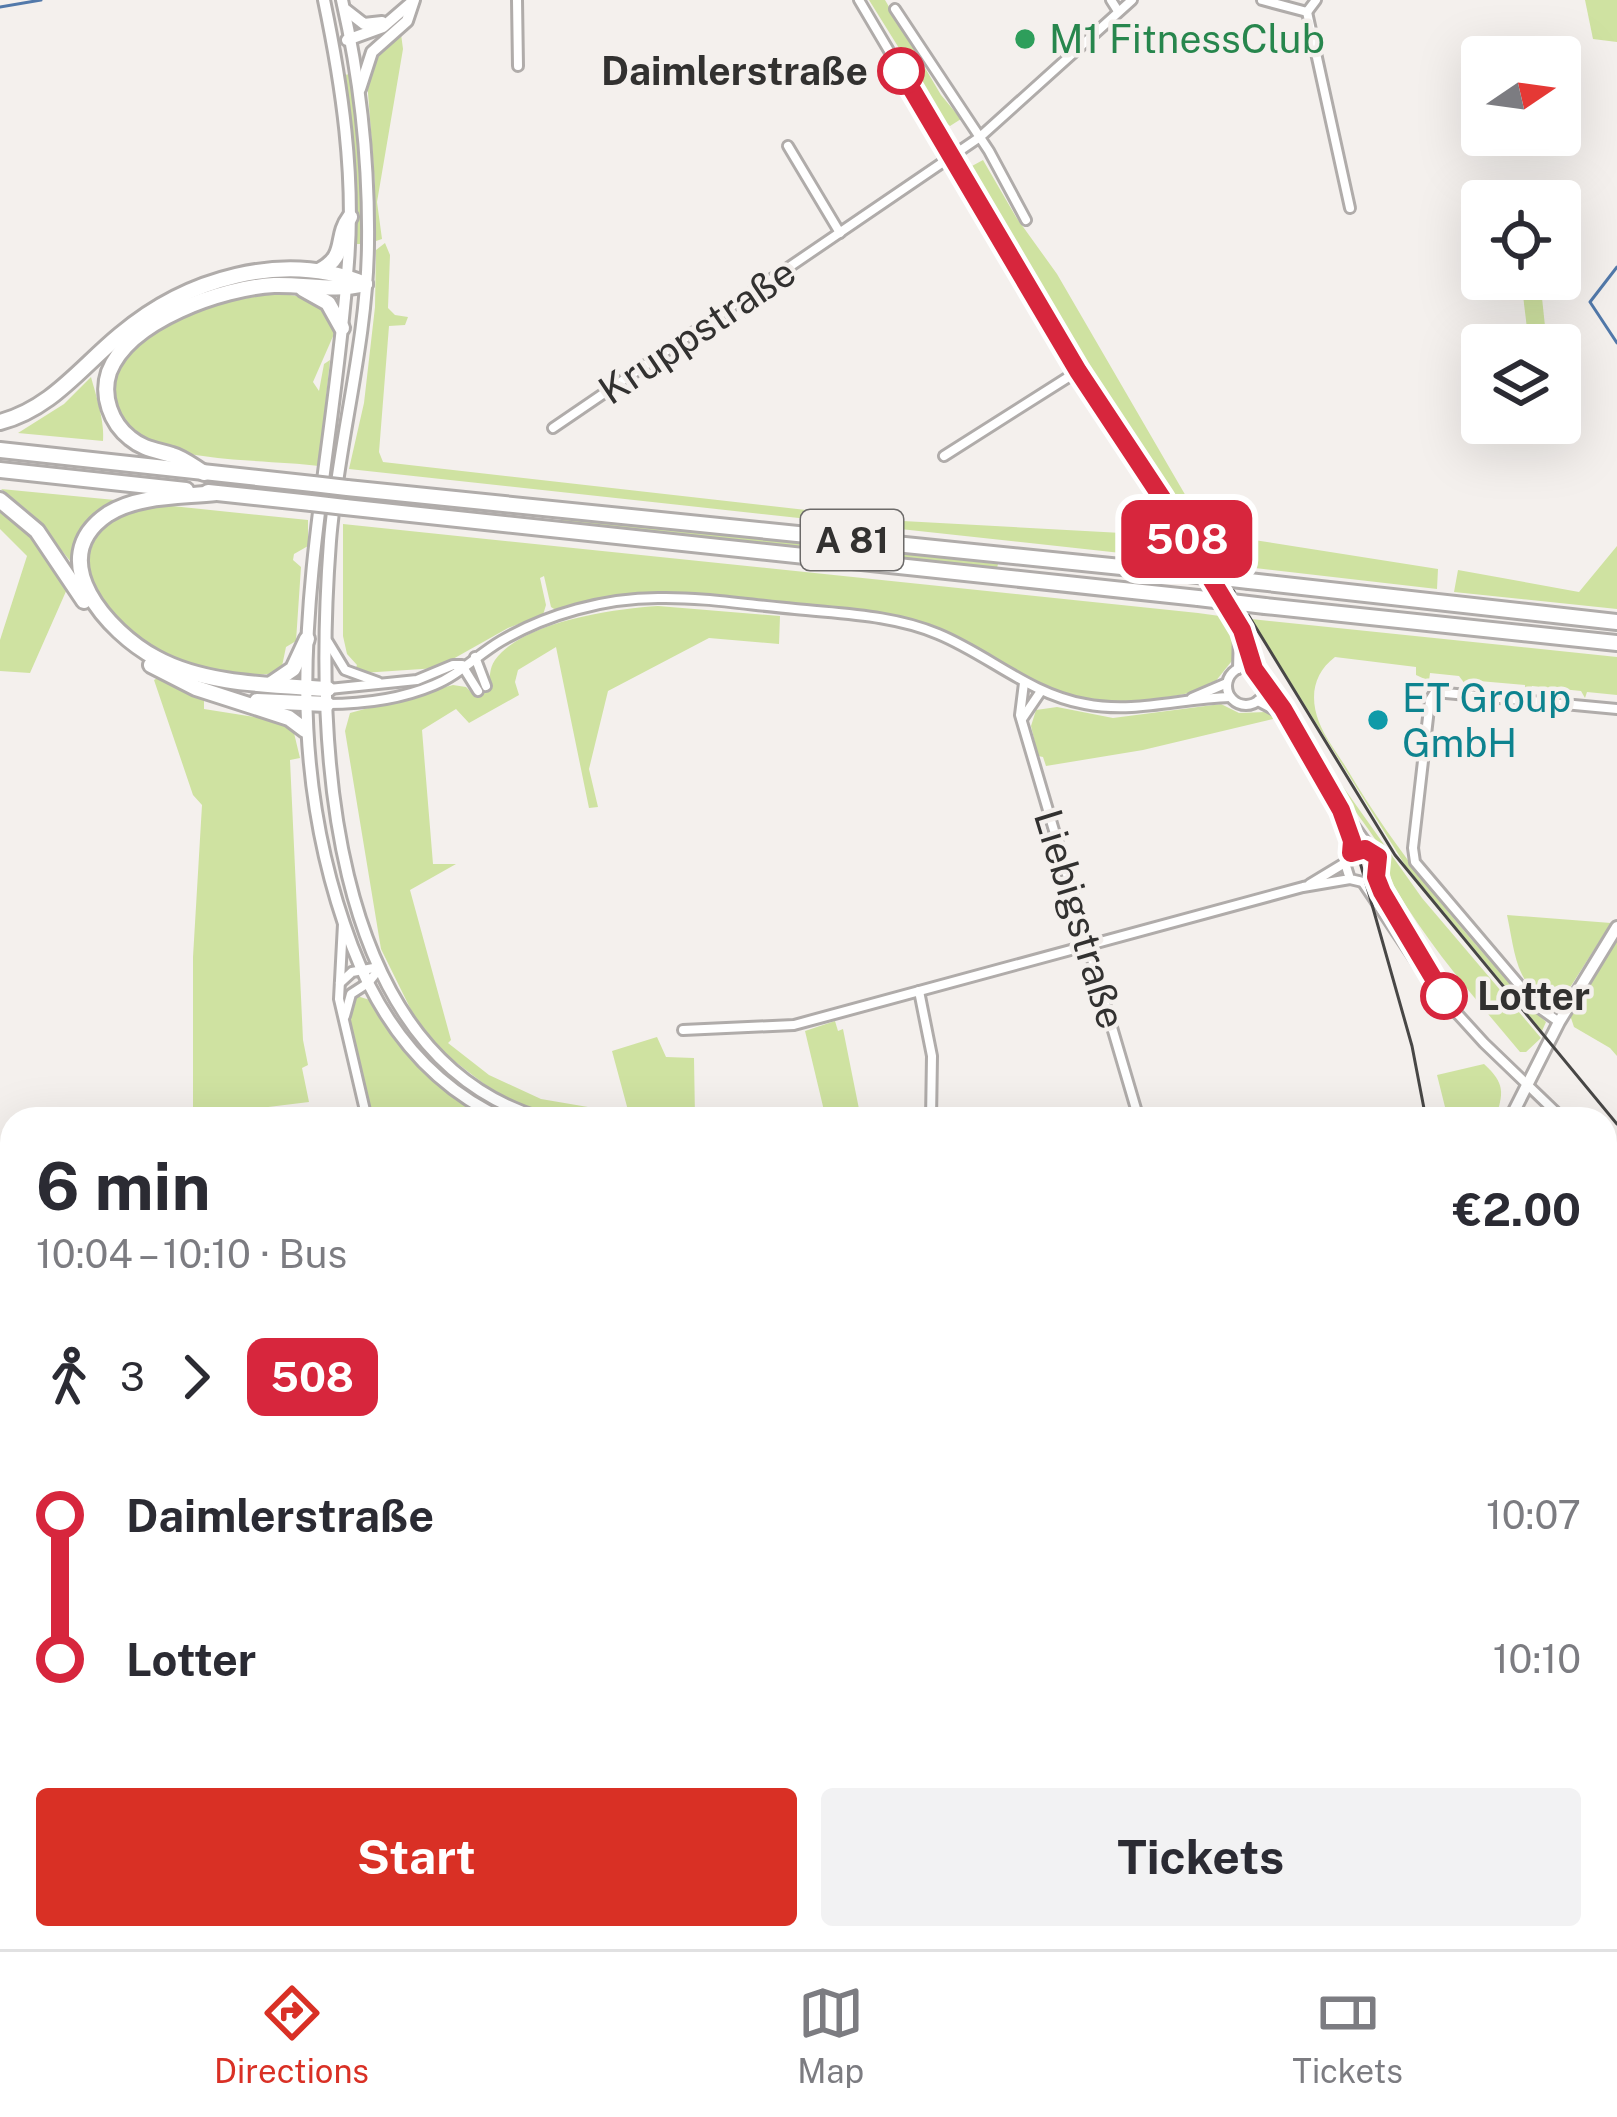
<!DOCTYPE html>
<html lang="en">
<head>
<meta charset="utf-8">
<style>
  :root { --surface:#fff; --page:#f2f2f3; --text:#2b2b33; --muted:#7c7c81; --line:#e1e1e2; --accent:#d93025 }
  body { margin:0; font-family:"Public Sans",sans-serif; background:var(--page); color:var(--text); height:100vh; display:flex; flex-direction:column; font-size:45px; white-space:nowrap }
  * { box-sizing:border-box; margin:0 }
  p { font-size:39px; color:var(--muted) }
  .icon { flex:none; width:66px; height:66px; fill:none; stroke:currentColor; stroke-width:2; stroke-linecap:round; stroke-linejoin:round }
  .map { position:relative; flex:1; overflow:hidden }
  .drawer { position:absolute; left:0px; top:1107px; width:1617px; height:843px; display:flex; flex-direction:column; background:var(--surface); border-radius:36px 36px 0 0; box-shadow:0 12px 48px #0002 }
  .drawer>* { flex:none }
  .badge { padding:0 24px; border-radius:18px; font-size:42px; line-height:78px }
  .needle { width:78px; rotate:77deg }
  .buttons { position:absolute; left:1461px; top:36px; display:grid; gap:24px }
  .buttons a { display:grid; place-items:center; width:120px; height:120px; border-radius:12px; background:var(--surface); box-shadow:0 12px 48px #0002; font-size:60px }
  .map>.badge { position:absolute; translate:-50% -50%; box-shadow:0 0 0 6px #fff }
  .legs { display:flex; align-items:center; gap:18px; height:132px; padding:0 36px; font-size:39px }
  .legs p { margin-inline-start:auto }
  .summary { display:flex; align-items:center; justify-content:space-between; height:204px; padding:0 36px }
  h1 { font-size:66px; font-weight:700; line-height:90px }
  .cta { display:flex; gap:24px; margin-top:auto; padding:24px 36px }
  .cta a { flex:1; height:138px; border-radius:12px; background:var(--accent); color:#fff; font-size:48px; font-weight:700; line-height:138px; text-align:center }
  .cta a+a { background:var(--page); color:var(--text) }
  ul { padding:0 36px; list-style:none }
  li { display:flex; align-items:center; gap:42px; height:144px; font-size:45px }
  li i { display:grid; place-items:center; width:18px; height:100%; margin:0 15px; background:currentColor }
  li i::after { content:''; width:30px; height:30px; margin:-15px; border:9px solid; border-radius:50%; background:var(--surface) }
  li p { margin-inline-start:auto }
  li:first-child i { background:linear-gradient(#0000 50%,currentColor 0) }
  li:last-child i { background:linear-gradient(currentColor 50%,#0000 0) }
  .dock { display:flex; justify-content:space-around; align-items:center; height:168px; border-top:3px solid var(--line); background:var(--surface); font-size:33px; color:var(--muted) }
  .dock a { display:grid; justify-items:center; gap:6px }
  .dock .on { color:var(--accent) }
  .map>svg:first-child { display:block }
  .green { fill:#cfe2a1 }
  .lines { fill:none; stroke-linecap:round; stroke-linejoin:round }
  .stream { stroke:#5279aa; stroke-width:3 }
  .street-casing { stroke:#b0acaa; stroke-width:14 }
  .secondary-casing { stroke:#b0acaa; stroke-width:16 }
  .highway-casing { stroke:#b0acaa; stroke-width:20 }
  .street { stroke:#fff; stroke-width:8 }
  .secondary { stroke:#fff; stroke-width:10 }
  .highway { stroke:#fff; stroke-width:14 }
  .rail { stroke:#484746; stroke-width:3 }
  .highway-bridge-casing { stroke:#b0acaa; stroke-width:20; stroke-linecap:butt }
  .highway-bridge { stroke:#fff; stroke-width:14 }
  .line-1-casing { stroke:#fff; stroke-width:27 }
  .line-1 { stroke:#d7263d; stroke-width:18 }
  .leisure-dot { fill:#2e9e5b; stroke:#f4f0ed; stroke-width:4.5 }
  .stop-1-dot { fill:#fff; stroke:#d7263d; stroke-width:6 }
  .culture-dot { fill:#0f9aa8; stroke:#f4f0ed; stroke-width:4.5 }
  .labels { text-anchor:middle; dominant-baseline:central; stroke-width:9; stroke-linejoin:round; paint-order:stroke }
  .shield { fill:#f4f0ed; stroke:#6c6a69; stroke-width:3 }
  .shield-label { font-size:36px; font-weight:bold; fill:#323130 }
  .leisure-label { font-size:39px; fill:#27864d; stroke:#f4f0ed; text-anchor:start }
  .stop-label { font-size:39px; font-weight:bold; fill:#323130; stroke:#f4f0ed; text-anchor:end }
  .street-label { font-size:39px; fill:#323130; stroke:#f4f0ed }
  .culture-label { font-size:39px; fill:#0d838f; stroke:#f4f0ed; text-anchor:start }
</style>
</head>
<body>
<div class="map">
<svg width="1617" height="1949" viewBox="0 0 1617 1949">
  <rect width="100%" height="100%" fill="#f4f0ed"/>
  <!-- green -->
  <g class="green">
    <path d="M869,0H885L941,95L961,119L950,126L945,122Z"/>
    <path d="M1585,0H1617V42L1593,39Z"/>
    <path d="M401,34L403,49L377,202L382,239L373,242L375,184L367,80L370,61Z"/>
    <path d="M350,74L359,143L362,244H355L356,173L344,75Z"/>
    <path d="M983,160L1016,217L1057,274L1212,541L1254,540L1438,569L1437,589L1212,563L1081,358L972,166Z"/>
    <path d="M385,243L390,255L388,308L395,315L408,317L405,325L389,326L379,452L383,462L903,521L1177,536L1194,561L349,469L364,403L375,307L376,250Z"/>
    <path d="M1521,279H1540L1547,345H1529Z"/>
    <path d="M279,294C310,296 325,303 334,334L313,382L319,391L324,364L330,360L319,466C271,460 188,462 145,441C132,435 119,420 116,407C94,332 225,297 279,294Z"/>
    <path d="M91,377C96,395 105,423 103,441L18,433L64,404Z"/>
    <path d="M1,489L115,500L82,531L71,562L33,515Z"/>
    <path d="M0,500L21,515L71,580L30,673L0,671V640L27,556L0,529Z"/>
    <path d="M162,505L308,520V546L294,554L293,560L301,567L296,641L286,647L281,671C259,678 239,674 217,670C199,666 179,663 163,656C81,619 49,520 162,505Z"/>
    <path d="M562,518L998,564L997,568L561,522Z"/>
    <path d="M343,524L1198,613L1227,617L1235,657L1215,682L1209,683V688C1148,705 1085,709 1027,677C992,657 960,633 920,621L680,592L623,595L557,611L551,607L544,576L540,578L546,605L543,615L508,628L437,668L362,673L355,670L357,665L347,654L343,636Z"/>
    <path d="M1617,546V609L1454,592L1458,570L1579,592Z"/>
    <path d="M658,606L780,616L779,644L709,638L608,691L589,769L598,807L589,808L556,647L518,670L515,682L519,695L469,723L456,709L422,730L433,864H456L410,890L451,1040L448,1043L489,1075L541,1099L629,1114L612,1051L657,1037L666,1057L694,1058L695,1118L649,1114L674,1119H571L538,1111L496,1093L441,1051L416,1020L381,949L345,731L350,713L453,685L466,687L474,695L489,686C490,679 489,668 495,660C523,621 614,609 658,606Z"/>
    <path d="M1251,619L1617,657V695L1587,692L1585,698L1581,691L1532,686L1531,692H1525V685L1479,681L1477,687L1465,684L1459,676L1430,673L1429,681L1416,675V667L1335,657C1314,673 1309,696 1319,722C1325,738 1338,754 1347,769C1402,862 1472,943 1546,1022L1542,1031L1405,865Z"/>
    <path d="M159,677L204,699V709L285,722L294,733L300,758L290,760L303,1040L308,1065L302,1068L309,1102L193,1116V957L202,805L193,795L154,680Z"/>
    <path d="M1221,704L1239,713L1266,712L1277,718L1143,750L1046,766L1043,757L1038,756L1031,726L1036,710L1057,707L1113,718Z"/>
    <path d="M1334,774L1422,898L1541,1038L1526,1052H1520C1474,997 1433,951 1395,888C1388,877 1391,864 1384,853C1368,826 1347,804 1334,774Z"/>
    <path d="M1507,915L1611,923L1557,1008C1515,986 1516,958 1507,915Z"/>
    <path d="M1617,939V1056L1610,1048L1574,1027L1569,1012Z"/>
    <path d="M357,996L370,1000C403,1048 436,1092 490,1119L464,1115L439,1119H372L350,1026L351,1001Z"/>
    <path d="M835,1021L838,1031L843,1029L861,1119H826L805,1031Z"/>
    <path d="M1484,1064C1505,1083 1504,1093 1495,1119H1448L1437,1075Z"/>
  </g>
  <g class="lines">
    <!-- stream -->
    <g class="stream">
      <path d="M0,7L41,0"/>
      <path d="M1617,267L1590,302L1617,343"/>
    </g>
    <defs>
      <g id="street">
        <path d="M517,0L518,66"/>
        <path d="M859,0L1078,371L1242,630L1254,669"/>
        <path d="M1111,0L1118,11"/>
        <path d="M1262,0L1307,12L1316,0"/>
        <path d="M895,9L989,151L1026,220"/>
        <path d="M1307,12L1350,208"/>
        <path d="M788,146L840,233"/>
        <path d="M553,428L980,137L1132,0"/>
        <path d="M944,456L1078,371"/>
        <path d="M328,642L345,670L378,682"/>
        <path d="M475,657L486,686"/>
        <circle cx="1246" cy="686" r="19"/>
        <path d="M463,667L478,691"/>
        <path d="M1238,669L1239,632"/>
        <path d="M1024,683L1020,715L1139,1119"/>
        <path d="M1265,687C1288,712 1355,821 1351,851"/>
        <path d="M329,689L417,680L453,665H462"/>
        <path d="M1192,698L1227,683"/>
        <path d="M1258,701L1284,715"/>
        <path d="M327,704C362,704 401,699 434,685C459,675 477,655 501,641C547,614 605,598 658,598C704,597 749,605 795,609C842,614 893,615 938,634C989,655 1029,694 1085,704C1135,714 1181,698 1230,697"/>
        <path d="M1022,719L1041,691"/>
        <path d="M1347,816L1373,852"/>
        <path d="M1376,877L1441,991"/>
        <path d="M1310,884L1343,864"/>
        <path d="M1364,884L1434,988L1484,1043L1563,1119"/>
        <path d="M343,924L339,999L367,1119"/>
        <path d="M340,983L352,972L379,967"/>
        <path d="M919,991L932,1056L931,1119"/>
        <path d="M345,1016L351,994L368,983L380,968"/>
        <path d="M1559,1022L1538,1007L1415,862L1413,848L1430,700L1435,692L1617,709"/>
        <path d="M683,1030L794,1025L1303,887L1350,879L1367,883L1379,872L1374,853L1365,849L1351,853L1345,863L1350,879"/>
        <path d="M1605,1162L1617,1175"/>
        <path d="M1605,1758L1617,1755"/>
        <path d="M165,1938L166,1949"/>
        <path d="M700,1938L703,1949"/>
        <path d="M838,1938V1949"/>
        <path d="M1212,1938L1214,1949"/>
        <path d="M474,1949L493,1938"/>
      </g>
      <g id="secondary">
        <path d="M324,0C342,86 355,175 348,262C331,504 261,706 352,946C381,1022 429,1085 504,1119"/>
        <path d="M342,0C360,79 369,163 368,244C367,345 338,441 330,541C316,728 321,1054 543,1119"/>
        <path d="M346,10L364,24L382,22"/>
        <path d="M347,40L383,27L412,2"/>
        <path d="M360,89L372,52L407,21L414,0"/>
        <path d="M1510,1119L1559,1022L1617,927"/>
        <path d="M1359,1938L1362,1949"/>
        <path d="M1374,1938L1377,1949"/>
      </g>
      <g id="highway">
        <path d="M319,271C349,255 334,238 350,217"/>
        <path d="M303,289L328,303L342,328"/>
        <path d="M0,422C51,409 81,367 120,335C186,279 283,250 365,284"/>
        <path d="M0,450L313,484"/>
        <path d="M0,470L186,490"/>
        <path d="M204,473C194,467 183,458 172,455C156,450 143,449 130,438C111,423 101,396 109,372C129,320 222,288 274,285C305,284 334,292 365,284"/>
        <path d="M347,488L1180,573"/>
        <path d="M208,492L311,503"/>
        <path d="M216,493C181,497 138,495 108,514C41,559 109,633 156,658C205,685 273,685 328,689"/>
        <path d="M0,500L37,531L84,601"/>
        <path d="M345,507L1198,598"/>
        <path d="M1249,581L1617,622"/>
        <path d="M1265,606L1617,643"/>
        <path d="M151,665L196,688L289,718L305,730"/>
        <path d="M271,684L293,669L307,639"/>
        <path d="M257,701L327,704"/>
      </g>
    </defs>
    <!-- street casing -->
    <use href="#street" class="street-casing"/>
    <!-- secondary casing -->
    <use href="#secondary" class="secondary-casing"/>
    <!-- highway casing -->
    <use href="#highway" class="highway-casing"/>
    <!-- street -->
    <use href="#street" class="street"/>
    <!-- secondary -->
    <use href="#secondary" class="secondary"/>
    <!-- highway -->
    <use href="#highway" class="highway"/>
    <!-- rail -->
    <g class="rail">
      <path d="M1198,533L1395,855L1617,1124"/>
      <path d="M1339,788L1412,1046L1426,1119"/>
    </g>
    <defs>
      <g id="highway-bridge">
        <path d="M313,484L347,488"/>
        <path d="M311,503L345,507"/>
        <path d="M1180,573L1249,581"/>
        <path d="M1198,598L1265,606"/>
      </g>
    </defs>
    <!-- highway-bridge casing -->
    <use href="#highway-bridge" class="highway-bridge-casing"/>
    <!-- highway-bridge -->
    <use href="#highway-bridge" class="highway-bridge"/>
  </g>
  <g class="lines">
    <defs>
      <path id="line-1" d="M901,71L1078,371L1162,498L1242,630L1254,669L1283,709L1341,810L1352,841L1351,853L1365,849L1378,857L1376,877L1382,892L1444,996"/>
    </defs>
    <!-- line-1 casing -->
    <use href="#line-1" class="line-1-casing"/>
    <!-- line-1 -->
    <use href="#line-1" class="line-1"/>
  </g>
  <!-- markers -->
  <circle class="leisure-dot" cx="1025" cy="39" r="12"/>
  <g class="stop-1-dot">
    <circle cx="901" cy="71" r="21"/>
    <circle cx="1444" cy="996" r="21"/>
  </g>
  <circle class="culture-dot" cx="1378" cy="720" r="12"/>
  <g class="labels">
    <!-- shield labels -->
    <rect class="shield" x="801" y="510" width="102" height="60" rx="9"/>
    <g class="shield-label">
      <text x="852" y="540">A 81</text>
    </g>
    <!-- leisure labels -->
    <g class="leisure-label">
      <text x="1049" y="39">M1 FitnessClub</text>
    </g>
    <!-- stop labels -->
    <g class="stop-label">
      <text x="868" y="71">Daimlerstraße</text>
      <text x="1477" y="996" text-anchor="start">Lotter</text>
    </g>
    <!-- street labels -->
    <g class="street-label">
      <text transform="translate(697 331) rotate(-34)">Kruppstraße</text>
      <text transform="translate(1080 919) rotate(73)">Liebigstraße</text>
    </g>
    <!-- culture labels -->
    <g class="culture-label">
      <text x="1402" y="698">ET Group<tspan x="1402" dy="45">GmbH</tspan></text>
    </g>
  </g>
</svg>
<div class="buttons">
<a><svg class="needle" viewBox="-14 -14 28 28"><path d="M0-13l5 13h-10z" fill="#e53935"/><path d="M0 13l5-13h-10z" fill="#7c7c81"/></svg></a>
<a><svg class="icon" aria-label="locate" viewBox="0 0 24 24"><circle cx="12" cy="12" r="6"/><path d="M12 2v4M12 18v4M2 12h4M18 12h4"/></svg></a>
<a><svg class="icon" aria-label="layers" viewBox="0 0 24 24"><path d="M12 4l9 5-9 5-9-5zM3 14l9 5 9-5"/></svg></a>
</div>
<b class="badge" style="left:1187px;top:539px;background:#d7263d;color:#fff">508</b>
<section class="drawer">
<div class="summary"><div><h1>6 min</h1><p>10:04 – 10:10 · Bus</p></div><b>€2.00</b></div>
<div class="legs"><svg class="icon" aria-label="walk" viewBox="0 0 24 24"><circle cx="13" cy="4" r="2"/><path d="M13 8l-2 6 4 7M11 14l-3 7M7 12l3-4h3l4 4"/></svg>3<svg class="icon" aria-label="forward" viewBox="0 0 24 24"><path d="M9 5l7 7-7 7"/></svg><b class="badge" style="background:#d7263d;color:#fff">508</b></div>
<ul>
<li><i style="color:#d7263d"></i><b>Daimlerstraße</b><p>10:07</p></li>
<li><i style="color:#d7263d"></i><b>Lotter</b><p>10:10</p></li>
</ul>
<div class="cta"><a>Start</a><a>Tickets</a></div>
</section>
</div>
<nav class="dock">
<a class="on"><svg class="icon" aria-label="directions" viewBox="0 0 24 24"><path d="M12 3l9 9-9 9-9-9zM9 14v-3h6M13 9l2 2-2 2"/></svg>Directions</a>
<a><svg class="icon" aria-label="map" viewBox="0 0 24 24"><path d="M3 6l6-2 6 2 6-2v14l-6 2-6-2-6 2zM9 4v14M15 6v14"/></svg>Map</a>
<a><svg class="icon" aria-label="tickets" viewBox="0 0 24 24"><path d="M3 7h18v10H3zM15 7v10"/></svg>Tickets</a>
</nav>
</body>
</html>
